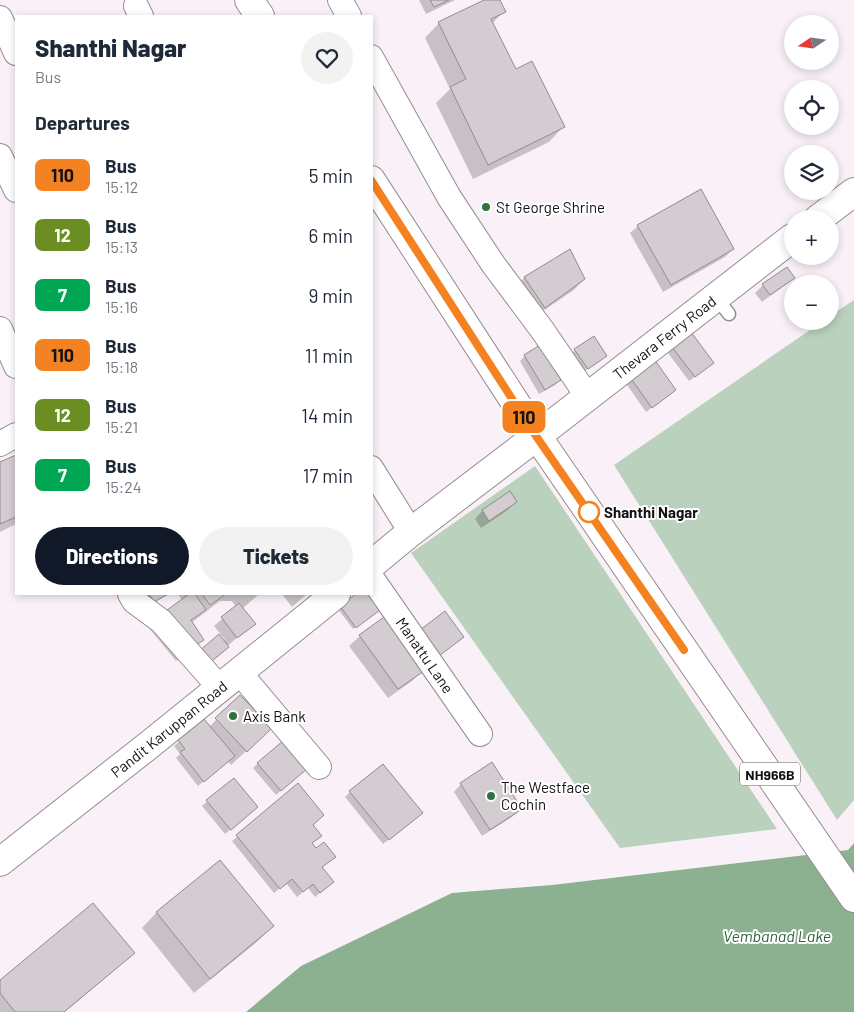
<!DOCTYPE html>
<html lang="en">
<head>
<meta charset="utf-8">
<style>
  :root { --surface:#fff; --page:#f2f2f3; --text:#1f2937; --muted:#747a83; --accent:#111827 }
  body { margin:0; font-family:Barlow,sans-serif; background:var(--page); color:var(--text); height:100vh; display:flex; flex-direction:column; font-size:19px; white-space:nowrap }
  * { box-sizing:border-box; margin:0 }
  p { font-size:16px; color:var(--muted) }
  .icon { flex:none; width:28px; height:28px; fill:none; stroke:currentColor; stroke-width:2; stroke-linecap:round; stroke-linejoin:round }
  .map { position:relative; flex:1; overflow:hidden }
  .details { position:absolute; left:15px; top:15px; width:358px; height:580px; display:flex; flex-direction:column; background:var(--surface); border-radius:0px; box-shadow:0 2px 8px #0003 }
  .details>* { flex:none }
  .badge { padding:0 10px; border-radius:8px; font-size:18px; line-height:32px }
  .needle { width:32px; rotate:257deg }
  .fabs { position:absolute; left:784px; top:15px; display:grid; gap:10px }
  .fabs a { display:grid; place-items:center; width:55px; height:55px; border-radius:50%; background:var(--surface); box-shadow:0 2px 8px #0003; font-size:25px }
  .map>.badge { position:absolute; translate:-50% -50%; box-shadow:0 0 0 2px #fff }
  h2 { padding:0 20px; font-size:19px; line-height:45px }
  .round { display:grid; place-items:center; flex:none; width:52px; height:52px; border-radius:26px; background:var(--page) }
  .head { display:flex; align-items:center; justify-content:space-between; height:85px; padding:0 20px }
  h1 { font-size:24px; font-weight:800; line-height:38px }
  .cta { display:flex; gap:10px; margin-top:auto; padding:10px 20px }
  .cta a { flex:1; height:58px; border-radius:30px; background:var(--accent); color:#fff; font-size:20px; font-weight:800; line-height:58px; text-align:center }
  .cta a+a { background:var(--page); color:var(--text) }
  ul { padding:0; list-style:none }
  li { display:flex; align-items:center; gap:15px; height:60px; padding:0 20px }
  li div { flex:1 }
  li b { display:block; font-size:19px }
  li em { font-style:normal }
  li .badge { min-width:55px; font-weight:700; text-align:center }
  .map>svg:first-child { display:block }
  .green { fill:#bad1bd }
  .water { fill:#8cb191 }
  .shadow { fill:#0003 }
  .building { fill:#d3ccd1; stroke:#928b90 }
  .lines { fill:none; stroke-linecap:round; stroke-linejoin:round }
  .service-casing { stroke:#948d92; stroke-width:15 }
  .minor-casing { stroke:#948d92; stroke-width:26 }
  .tertiary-casing { stroke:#948d92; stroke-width:30 }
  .secondary-casing { stroke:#948d92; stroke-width:30 }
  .trunk-casing { stroke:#948d92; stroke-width:30 }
  .service { stroke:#fff; stroke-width:12 }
  .minor { stroke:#fff; stroke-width:24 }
  .tertiary { stroke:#fff; stroke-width:28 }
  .secondary { stroke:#fff; stroke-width:28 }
  .trunk { stroke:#fff; stroke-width:28 }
  .line-casing { stroke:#fff; stroke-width:11 }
  .line { stroke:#f58220; stroke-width:8 }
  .poi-dot { fill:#2e733f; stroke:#fff; stroke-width:2 }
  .stop-dot { fill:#fff; stroke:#f58220; stroke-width:2.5 }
  .labels { text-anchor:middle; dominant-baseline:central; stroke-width:4; stroke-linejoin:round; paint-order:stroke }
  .shield { fill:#fff; stroke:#5a585a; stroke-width:1 }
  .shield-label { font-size:14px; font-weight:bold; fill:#141113 }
  .poi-label { font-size:15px; fill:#141113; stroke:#fff; text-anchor:start }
  .street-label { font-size:15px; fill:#141113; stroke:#fff }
  .stop-label { font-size:15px; font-weight:bold; fill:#141113; stroke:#fff; text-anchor:start }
  .water-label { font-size:16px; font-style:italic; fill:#2e643a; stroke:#fff }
</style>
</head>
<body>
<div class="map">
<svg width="854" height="1012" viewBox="0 0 854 1012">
  <rect width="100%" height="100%" fill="#f9f1f7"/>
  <!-- green -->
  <g class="green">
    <path d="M854,300V800L837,820L614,465L823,321H830V316Z"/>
    <path d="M535,466L777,829L620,848L411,553Z"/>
  </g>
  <!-- water -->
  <path class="water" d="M854,843V1012H246L301,966L452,893L552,885L848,850Z"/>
  <!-- shadow -->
  <g class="shadow">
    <path d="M419,0H455L426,14Z"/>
    <path d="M486,0H499L504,11L492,24L515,71L563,127L549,142L473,179L436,103L450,89L425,38L439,23Z"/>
    <path d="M638,226L733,249L725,257L663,292L630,233Z"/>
    <path d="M570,250L584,279L574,290L534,317L514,288L524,278Z"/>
    <path d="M786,268L793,277L785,285L762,302L755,293L763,285Z"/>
    <path d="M673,348L707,368L689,381L668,353Z"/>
    <path d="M575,350L606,356L582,373L570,355Z"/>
    <path d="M525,356L560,380L555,385L539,394L520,361Z"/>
    <path d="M630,377L675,390L646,412L625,382Z"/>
    <path d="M16,456V524L0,532V464Z"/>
    <path d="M509,493L515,502L508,510L481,528L475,519L482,511Z"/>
    <path d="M141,594H169L148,606Z"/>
    <path d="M178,594H259L242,609L254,624L227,646L223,641L225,640L214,626L236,607L232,601H220L191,623L202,639L188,654L176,661L149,628L163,614L182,600Z"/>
    <path d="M282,594H307L292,607Z"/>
    <path d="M358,594H366L378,610L353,629L338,609Z"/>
    <path d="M360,636L422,670L412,681L388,698L349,646Z"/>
    <path d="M240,696L256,742L231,765L228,761L198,786L176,758L180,754L174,746L204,720L209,727Z"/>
    <path d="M258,763L301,773L276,795L253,768Z"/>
    <path d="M234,779L251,812L225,834L202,806Z"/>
    <path d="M461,784L520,809L512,817L482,836L454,792Z"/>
    <path d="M298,785L311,825V844L329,861L321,868L327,887L315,897L308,888L297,897L286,883L274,893L232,841Z"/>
    <path d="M350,792L416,818L383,844L345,797Z"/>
    <path d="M220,861L273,926L258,941L194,993L142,928L156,913Z"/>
    <path d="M133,953L118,967L65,1012H0V982Z"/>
  </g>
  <!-- building -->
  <g class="building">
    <path d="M430,0H449L434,7Z"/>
    <path d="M484,0H500L506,12L491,19L516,69L532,61L565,127L488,165L450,87L466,79L438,22Z"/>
    <path d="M701,189L734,249L671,285L637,225Z"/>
    <path d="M570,249L585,279L545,308L524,277Z"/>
    <path d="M787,267L795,278L770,295L762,284Z"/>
    <path d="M691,332L714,363L695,377L672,347Z"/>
    <path d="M594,336L607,356L588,369L574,349Z"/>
    <path d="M540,345L561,380L545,390L524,355Z"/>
    <path d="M654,359L676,390L652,408L629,376Z"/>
    <path d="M16,455V517L0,524V462Z"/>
    <path d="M510,491L517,502L489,521L482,510Z"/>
    <path d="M149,594H168L154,602Z"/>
    <path d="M189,594H195L206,610L191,620L204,640L191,648L163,613Z"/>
    <path d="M202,594H226L210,605Z"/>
    <path d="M356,594H368L380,610L356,628L340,606Z"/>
    <path d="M239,603L256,624L237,638L221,617Z"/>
    <path d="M445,611L464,637L439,656L420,630Z"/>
    <path d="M384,617L424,671L398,689L359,635Z"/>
    <path d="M219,634L229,647L212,661L197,653Z"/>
    <path d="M240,695L272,728L247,752L215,718Z"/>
    <path d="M204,719L235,756L204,782L180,752L185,749L178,740Z"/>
    <path d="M284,740L308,768L281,791L257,763Z"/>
    <path d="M492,762L522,809L490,830L460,783Z"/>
    <path d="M383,764L423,813L389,840L349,791Z"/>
    <path d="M234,778L258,807L231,830L206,800Z"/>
    <path d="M298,783L324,815L313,825L322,836L312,843L316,848L324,842L336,857L322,867L334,882L320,893L313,884L303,892L292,879L280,889L236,835Z"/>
    <path d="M220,860L274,926L210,979L156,912Z"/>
    <path d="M93,903L135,953L64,1012H15L0,993V980Z"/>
  </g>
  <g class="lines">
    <defs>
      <path id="service" d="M716,297L729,314"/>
      <g id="minor">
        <path d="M340,0L349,16"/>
        <path d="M136,6L141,16"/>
        <path d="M0,18L16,53"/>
        <path d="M371,57L449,197L493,264L543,331L588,397"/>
        <path d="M0,156L16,190"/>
        <path d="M0,329L16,366"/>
        <path d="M0,444L16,435"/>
        <path d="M371,468L411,532"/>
        <path id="s1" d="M371,577L480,734"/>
        <path d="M130,594L134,601L161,621L220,688"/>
        <path d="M239,672L319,767"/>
      </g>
      <g id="tertiary">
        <path d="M818,219L854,192"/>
        <path id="s2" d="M537,436L792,238"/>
      </g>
      <g id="secondary">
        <path d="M371,565L411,532L537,436"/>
        <path id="s3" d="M0,862L149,745L336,594"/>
      </g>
      <g id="trunk">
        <path d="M249,0L260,16"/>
        <path d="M371,180L537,436L854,898"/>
      </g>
    </defs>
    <!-- service casing -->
    <use href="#service" class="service-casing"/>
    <!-- minor casing -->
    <use href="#minor" class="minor-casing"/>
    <!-- tertiary casing -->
    <use href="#tertiary" class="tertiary-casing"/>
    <!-- secondary casing -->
    <use href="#secondary" class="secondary-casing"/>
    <!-- trunk casing -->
    <use href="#trunk" class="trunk-casing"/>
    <!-- service -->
    <use href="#service" class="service"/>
    <!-- minor -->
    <use href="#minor" class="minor"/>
    <!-- tertiary -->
    <use href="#tertiary" class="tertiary"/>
    <!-- secondary -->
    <use href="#secondary" class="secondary"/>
    <!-- trunk -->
    <use href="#trunk" class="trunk"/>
  </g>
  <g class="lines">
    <defs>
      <path id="line" d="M371,180L536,436L684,650"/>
    </defs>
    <!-- line casing -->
    <use href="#line" class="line-casing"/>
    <!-- line -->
    <use href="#line" class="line"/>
  </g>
  <!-- markers -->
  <g class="poi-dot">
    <circle cx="486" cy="207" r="5"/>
    <circle cx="233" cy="716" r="5"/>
    <circle cx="491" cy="796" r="5"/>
  </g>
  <circle class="stop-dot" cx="589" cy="512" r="10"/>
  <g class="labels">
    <!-- shield labels -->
    <rect class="shield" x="740" y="762.5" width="60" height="23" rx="4"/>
    <g class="shield-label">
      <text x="770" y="774">NH966B</text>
    </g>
    <!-- poi labels -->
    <g class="poi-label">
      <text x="496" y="207">St George Shrine</text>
      <text x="243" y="716">Axis Bank</text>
      <text x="501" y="787">The Westface<tspan x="501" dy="17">Cochin</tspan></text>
    </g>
    <!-- street labels -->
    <g class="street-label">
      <text stroke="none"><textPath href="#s2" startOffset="161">Thevara Ferry Road</textPath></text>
      <text stroke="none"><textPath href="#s1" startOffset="95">Manattu Lane</textPath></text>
      <text stroke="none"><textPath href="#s3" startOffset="215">Pandit Karuppan Road</textPath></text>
    </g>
    <!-- stop labels -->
    <g class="stop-label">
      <text x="604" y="512">Shanthi Nagar</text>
    </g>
    <!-- water labels -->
    <g class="water-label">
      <text x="777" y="935">Vembanad Lake</text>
    </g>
  </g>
</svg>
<div class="fabs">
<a><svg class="needle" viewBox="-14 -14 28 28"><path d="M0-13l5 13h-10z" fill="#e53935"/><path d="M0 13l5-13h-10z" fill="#747a83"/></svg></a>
<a><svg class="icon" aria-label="locate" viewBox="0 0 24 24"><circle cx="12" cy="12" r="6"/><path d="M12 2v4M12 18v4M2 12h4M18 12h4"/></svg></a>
<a><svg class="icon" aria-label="layers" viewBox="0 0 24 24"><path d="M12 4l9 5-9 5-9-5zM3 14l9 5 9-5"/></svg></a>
<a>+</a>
<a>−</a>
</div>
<b class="badge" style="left:524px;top:417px;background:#f58220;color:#111">110</b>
<section class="details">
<div class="head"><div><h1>Shanthi Nagar</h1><p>Bus</p></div><a class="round"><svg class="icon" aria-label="heart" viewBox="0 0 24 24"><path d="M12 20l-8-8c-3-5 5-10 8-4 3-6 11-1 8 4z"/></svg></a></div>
<h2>Departures</h2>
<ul>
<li><span class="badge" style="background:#f58220;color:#111">110</span><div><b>Bus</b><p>15:12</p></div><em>5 min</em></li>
<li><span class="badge" style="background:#6b8e23;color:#fff">12</span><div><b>Bus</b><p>15:13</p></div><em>6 min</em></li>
<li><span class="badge" style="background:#00a651;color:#fff">7</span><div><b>Bus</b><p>15:16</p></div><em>9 min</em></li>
<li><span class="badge" style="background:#f58220;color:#111">110</span><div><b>Bus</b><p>15:18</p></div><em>11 min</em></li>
<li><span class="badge" style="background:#6b8e23;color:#fff">12</span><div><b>Bus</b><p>15:21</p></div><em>14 min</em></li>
<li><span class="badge" style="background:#00a651;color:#fff">7</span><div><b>Bus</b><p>15:24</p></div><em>17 min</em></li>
</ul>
<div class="cta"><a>Directions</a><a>Tickets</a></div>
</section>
</div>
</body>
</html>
